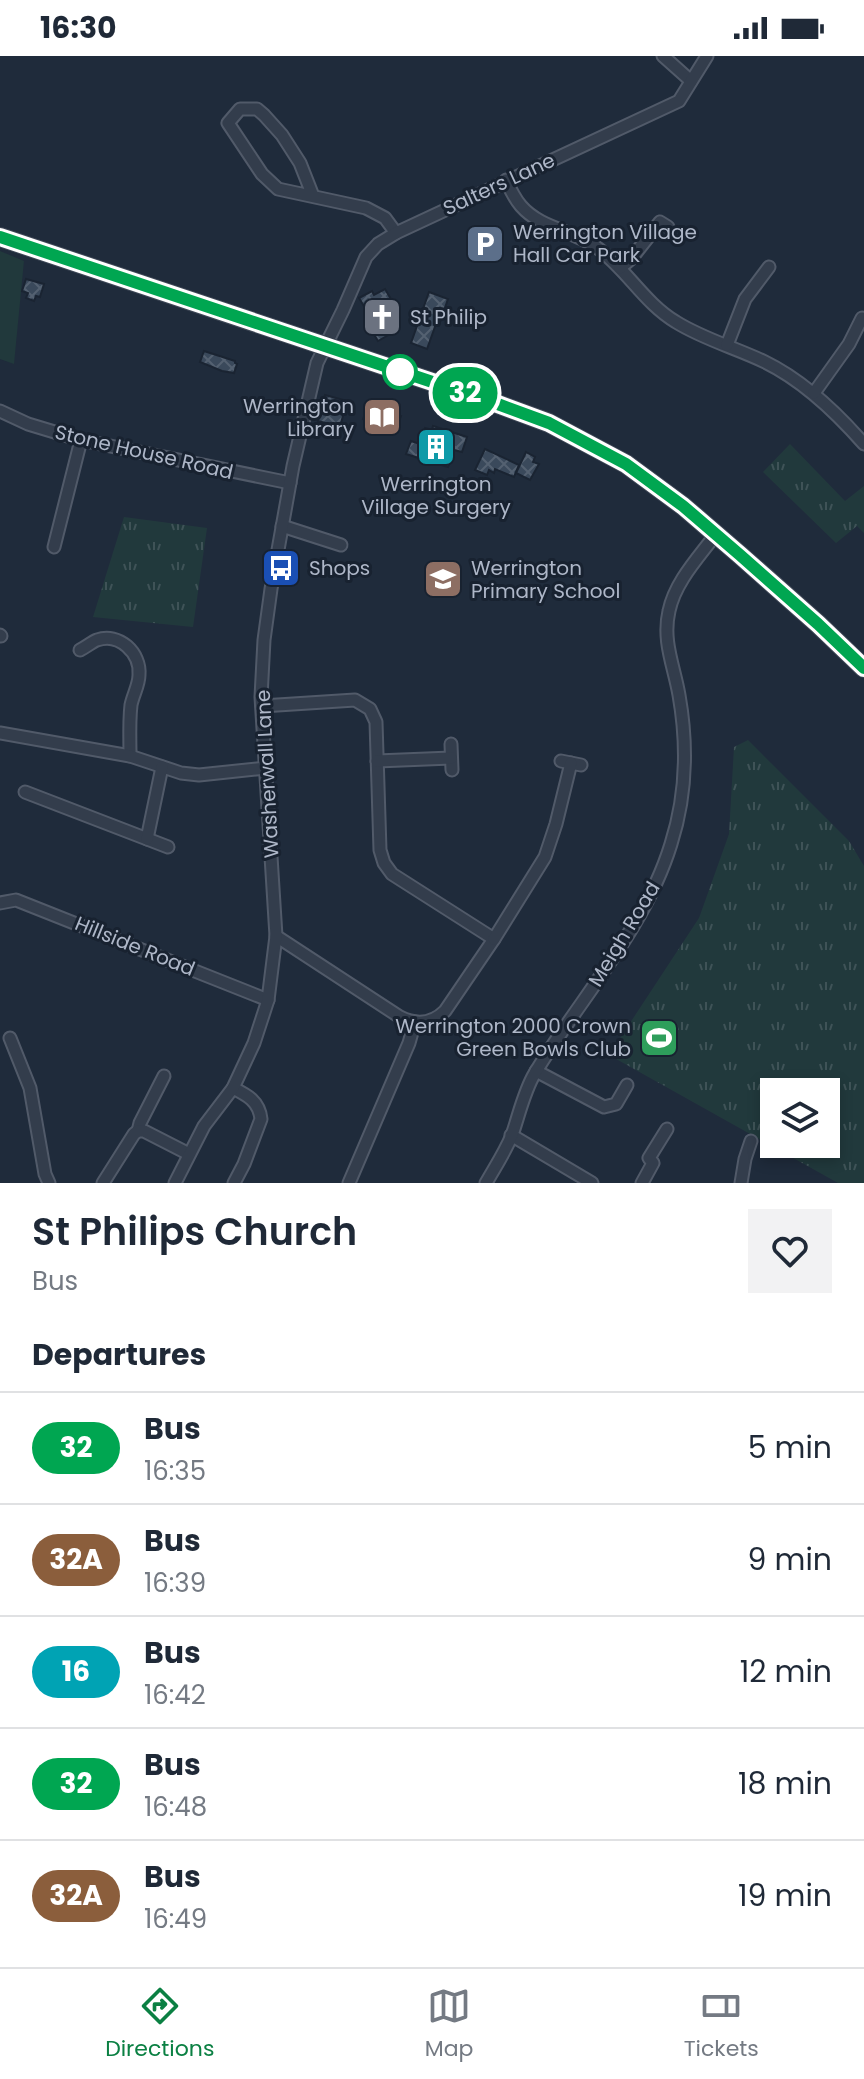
<!DOCTYPE html>
<html lang="en">
<head>
<meta charset="utf-8">
<style>
  :root { --surface:#fff; --page:#f2f2f3; --text:#1f2937; --muted:#747a83; --line:#e0e1e3; --accent:#0b8043 }
  body { margin:0; font-family:Poppins,sans-serif; background:var(--page); color:var(--text); height:100vh; display:flex; flex-direction:column; font-size:30px; white-space:nowrap }
  * { box-sizing:border-box; margin:0 }
  p { font-size:26px; color:var(--muted) }
  .icon { flex:none; width:44px; height:44px; fill:none; stroke:currentColor; stroke-width:2; stroke-linecap:round; stroke-linejoin:round }
  .map { position:relative; height:1127px; overflow:hidden }
  .drawer { display:flex; flex-direction:column; background:var(--surface); flex:1 }
  .drawer>* { flex:none }
  .badge { padding:0 16px; border-radius:26px; font-size:28px; line-height:52px }
  .buttons { position:absolute; left:760px; top:1022px; display:grid; gap:16px }
  .buttons a { display:grid; place-items:center; width:80px; height:80px; border-radius:0px; background:var(--surface); box-shadow:0 4px 12px #0003; font-size:40px }
  .map>.badge { position:absolute; translate:-50% -50%; box-shadow:0 0 0 4px #fff }
  h2 { padding:0 32px; font-size:30px; line-height:72px }
  .round { display:grid; place-items:center; flex:none; width:84px; height:84px; border-radius:0px; background:var(--page) }
  .summary { display:flex; align-items:center; justify-content:space-between; height:136px; padding:0 32px }
  h1 { font-size:38px; font-weight:600; line-height:60px }
  ul { padding:0; list-style:none }
  li { display:flex; align-items:center; gap:24px; height:112px; padding:0 32px; border-top:2px solid var(--line) }
  li div { flex:1 }
  li b { display:block; font-size:30px }
  li em { font-style:normal }
  li .badge { min-width:88px; font-weight:700; text-align:center }
  .status { display:flex; justify-content:space-between; align-items:center; height:56px; padding:0 40px; background:var(--surface); direction:ltr }
  .status svg { height:22px; fill:currentColor }
  .dock { display:flex; justify-content:space-around; align-items:center; height:112px; border-top:2px solid var(--line); background:var(--surface); font-size:22px; color:var(--muted) }
  .dock a { display:grid; justify-items:center; gap:4px }
  .dock .on { color:var(--accent) }
  .map>svg:first-child { display:block }
  .green { fill:#21393c }
  .park { fill:url(#park-tufts); fill-rule:evenodd }
  .building { fill:url(#building-cross-hatch); stroke:#1a2432; stroke-width:2 }
  .lines { fill:none; stroke-linecap:round; stroke-linejoin:round }
  .minor-casing { stroke:#515a69; stroke-width:15 }
  .highway-casing { stroke:#3e4756; stroke-width:20 }
  .minor { stroke:#333d4c; stroke-width:11 }
  .highway { stroke:#72654f; stroke-width:16 }
  .line-casing { stroke:#fff; stroke-width:18 }
  .line { stroke:#00a651; stroke-width:12 }
  .stop-dot { fill:#fff; stroke:#00a651; stroke-width:4 }
  .labels { text-anchor:middle; dominant-baseline:central; stroke-width:6; stroke-linejoin:round; paint-order:stroke }
  .street-label { font-size:20px; fill:#aeb7c8; stroke:#182230 }
  .poi-label { font-size:20px; fill:#aeb7c8; stroke:#182230; text-anchor:start }
</style>
</head>
<body>
<div class="status"><b>16:30</b><svg viewBox="0 0 49 12"><path d="M0 12V9h3v3zM5 12V6h3v6zM10 12V3h3v9zM15 12V0h3v12zM26 1h20v11H26zM47 4h2v5h-2z"/></svg></div>
<div class="map">
<svg width="864" height="1127" viewBox="0 0 864 1127">
  <defs>
    <pattern id="park-tufts" width="24" height="20" patternUnits="userSpaceOnUse" patternTransform="scale(2)"><rect width="24" height="20" fill="#21393c"/><path d="M3 7l-1-3M5 7V3M7 7l1-3M15 17l-1-3M17 17v-4M19 17l1-3" fill="none" stroke="#3f5357"/></pattern>
    <pattern id="building-cross-hatch" width="8" height="8" patternUnits="userSpaceOnUse" patternTransform="scale(2)"><rect width="8" height="8" fill="#3a495b"/><path d="M0 0l8 8M0 8l8-8" fill="none" stroke="#546171"/></pattern>
  </defs>
  <rect width="100%" height="100%" fill="#1f2b3b"/>
  <!-- green -->
  <path class="green" d="M0,195L24,205L14,308L0,303Z"/>
  <!-- park -->
  <g class="park">
    <path d="M790,388L845,445L864,430V477L857,470L836,487L763,416Z"/>
    <path d="M124,461L207,472L193,571L93,561Z"/>
    <path d="M748,684L849,785L864,810V1127H838L609,999L699,862L729,778L734,691ZM774,1036H826V1088H774Z"/>
  </g>
  <!-- building -->
  <g class="building">
    <path d="M26,223L44,228L40,241L36,240L34,245L26,242L28,237L22,235Z"/>
    <path d="M385,233L395,250L388,254L399,273L378,285L370,272L375,269L359,242L372,235L374,239Z"/>
    <path d="M429,236L448,243L439,269L436,268L427,293L411,287Z"/>
    <path d="M204,295L235,305V307L237,308L234,317L222,315L200,306Z"/>
    <path d="M325,339L347,345L340,371L318,365Z"/>
    <path d="M370,345L399,355L398,359L401,360L396,373L389,370L387,377L371,371L373,366L363,363Z"/>
    <path d="M433,370L467,381L462,396L454,394L448,411L406,398L411,385L420,388L425,372L432,374Z"/>
    <path d="M485,393L519,409L514,421L495,413L494,417L489,414L487,419L475,414Z"/>
    <path d="M526,396L535,401L533,406L539,408L530,424L516,417Z"/>
  </g>
  <g class="lines">
    <defs>
      <g id="minor">
        <path d="M663,0L691,25"/>
        <path d="M506,124C510,133 515,143 521,150C541,173 573,174 596,191C626,212 644,247 676,266C703,283 736,292 765,306C804,325 836,356 864,388"/>
        <path d="M313,140L300,107L282,79L264,59L257,53H240L228,67L262,118L278,133L366,152L385,162L396,177"/>
        <path d="M620,212L631,203L660,166L668,171"/>
        <path d="M727,289L745,243L769,211"/>
        <path d="M814,337L849,288L862,262"/>
        <path d="M0,355L28,368L81,384L290,427"/>
        <path d="M282,470L341,489"/>
        <path d="M54,491L81,384"/>
        <path d="M0,579L1,580"/>
        <path d="M80,594C86,591 92,586 97,584C119,576 141,597 139,619C139,629 133,639 131,649C129,666 130,684 130,700"/>
        <path d="M262,650L355,644L370,653L376,666L380,794L384,807L392,818L494,883L445,955C432,968 416,969 400,961L276,880"/>
        <path d="M0,677L130,700L181,717L199,719L266,712"/>
        <path d="M451,688L452,714"/>
        <path d="M377,705L451,702"/>
        <path d="M561,705L581,709"/>
        <path d="M25,736L168,791"/>
        <path d="M147,783L162,711"/>
        <path d="M0,847L16,844L268,944"/>
        <path d="M494,883L545,801L556,768L571,707"/>
        <path d="M10,982L30,1032L45,1118L49,1127"/>
        <path d="M536,1015L604,1051L616,1048L627,1029"/>
        <path d="M233,1032C247,1039 259,1045 261,1063L244,1108L234,1127"/>
        <path d="M138,1075L140,1067L164,1020"/>
        <path d="M511,1079L592,1127"/>
        <path d="M103,1127L134,1078L138,1075H144L189,1098"/>
        <path d="M175,1127L204,1070L233,1032L254,987L268,944L276,880L261,641L264,584L271,533L293,410L317,307L343,254L366,201L378,188L396,177L679,45L707,0"/>
        <path d="M349,1127L409,987L415,966"/>
        <path d="M486,1127C495,1111 505,1096 512,1079C519,1059 524,1035 535,1017C580,942 645,873 671,788C687,738 688,690 679,639C674,610 662,585 669,555C675,526 698,502 716,478"/>
        <path d="M642,1127L653,1107L649,1102L667,1073"/>
        <path d="M741,1127L745,1103L751,1085"/>
      </g>
      <path id="highway" d="M0,181L495,347L549,367L626,408L683,450L740,499L818,568L864,612"/>
    </defs>
    <!-- minor casing -->
    <use href="#minor" class="minor-casing"/>
    <!-- highway casing -->
    <use href="#highway" class="highway-casing"/>
    <!-- minor -->
    <use href="#minor" class="minor"/>
    <!-- highway -->
    <use href="#highway" class="highway"/>
  </g>
  <g class="lines">
    <defs>
      <path id="line" d="M0,181L495,347L549,367L626,408L683,450L740,499L818,568L864,612"/>
    </defs>
    <!-- line casing -->
    <use href="#line" class="line-casing"/>
    <!-- line -->
    <use href="#line" class="line"/>
  </g>
  <!-- icons -->
  <defs>
    <symbol id="parking-square" viewBox="-11 -11 22 22"><rect x="-9" y="-9" width="18" height="18" rx="4" fill="#5c6f8a" stroke="#182230"/><path d="M-3.5-5.5H1a3.5 3.5 0 0 1 0 7H-1V5.5H-3.5ZM-1-3.4V-.6H.8a1.4 1.4 0 0 0 0-2.8Z" fill="#fff"/></symbol>
    <symbol id="church-square" viewBox="-11 -11 22 22"><rect x="-9" y="-9" width="18" height="18" rx="4" fill="#6b7280" stroke="#182230"/><path d="M-1.2-6h2.4v3.5h3.3v2.4h-3.3V6h-2.4V-.1h-3.3v-2.4h3.3Z" fill="#fff"/></symbol>
    <symbol id="library-square" viewBox="-11 -11 22 22"><rect x="-9" y="-9" width="18" height="18" rx="4" fill="#8d6e63" stroke="#182230"/><path d="M-6-4Q-3-5.5-.7-3.5V5Q-3 3-6 4ZM6-4Q3-5.5 .7-3.5V5Q3 3 6 4Z" fill="#fff"/></symbol>
    <symbol id="building-square" viewBox="-11 -11 22 22"><rect x="-9" y="-9" width="18" height="18" rx="4" fill="#0f9aa8" stroke="#182230"/><path d="M-4-6H4V6H1V3H-1V6H-4ZM-2.5-4.3h1.7v1.8h-1.7ZM.8-4.3h1.7v1.8H.8ZM-2.5-1h1.7V.8h-1.7ZM.8-1h1.7V.8H.8Z" fill="#fff"/></symbol>
    <symbol id="bus-square" viewBox="-11 -11 22 22"><rect x="-9" y="-9" width="18" height="18" rx="4" fill="#1a4fb4" stroke="#182230"/><path d="M-5-6H5V4H4V6H2V4H-2V6H-4V4H-5ZM-3.5-4V0h7V-4ZM-3.5 1.2v1.5H-2V1.2ZM2 1.2v1.5H3.5V1.2Z" fill="#fff"/></symbol>
    <symbol id="school-square" viewBox="-11 -11 22 22"><rect x="-9" y="-9" width="18" height="18" rx="4" fill="#8d6e63" stroke="#182230"/><path d="M0-5L7-2L0 1L-7-2ZM-4 1L0 2.5L4 1V4Q0 6-4 4Z" fill="#fff"/></symbol>
    <symbol id="stadium-square" viewBox="-11 -11 22 22"><rect x="-9" y="-9" width="18" height="18" rx="4" fill="#2e9e5b" stroke="#182230"/><path d="M0-5a6.5 5 0 1 0 0 10a6.5 5 0 1 0 0-10ZM-3.5-1.8h7v3.6h-7Z" fill="#fff"/></symbol>
  </defs>
  <g fill-rule="evenodd">
    <use href="#parking-square" x="463" y="166" width="44" height="44"/>
    <use href="#church-square" x="360" y="239" width="44" height="44"/>
    <use href="#library-square" x="360" y="339" width="44" height="44"/>
    <use href="#building-square" x="414" y="369" width="44" height="44"/>
    <use href="#bus-square" x="259" y="490" width="44" height="44"/>
    <use href="#school-square" x="421" y="501" width="44" height="44"/>
    <use href="#stadium-square" x="637" y="960" width="44" height="44"/>
  </g>
  <!-- markers -->
  <circle class="stop-dot" cx="400" cy="316" r="16"/>
  <g class="labels">
    <!-- street labels -->
    <g class="street-label">
      <text transform="translate(499 128) rotate(-25)">Salters Lane</text>
      <text transform="translate(144 396) rotate(13)">Stone House Road</text>
      <text transform="translate(267 718) rotate(-93)">Washerwall Lane</text>
      <text transform="translate(624 878) rotate(-59)">Meigh Road</text>
      <text transform="translate(135 890) rotate(22)">Hillside Road</text>
    </g>
    <!-- poi labels -->
    <g class="poi-label">
      <text x="513" y="176">Werrington Village<tspan x="513" dy="23">Hall Car Park</tspan></text>
      <text x="410" y="261">St Philip</text>
      <text x="354" y="350" text-anchor="end">Werrington<tspan x="354" dy="23">Library</tspan></text>
      <text x="436" y="428" text-anchor="middle">Werrington<tspan x="436" dy="23">Village Surgery</tspan></text>
      <text x="309" y="512">Shops</text>
      <text x="471" y="512">Werrington<tspan x="471" dy="23">Primary School</tspan></text>
      <text x="631" y="970" text-anchor="end">Werrington 2000 Crown<tspan x="631" dy="23">Green Bowls Club</tspan></text>
    </g>
  </g>
</svg>
<div class="buttons">
<a><svg class="icon" aria-label="layers" viewBox="0 0 24 24"><path d="M12 4l9 5-9 5-9-5zM3 14l9 5 9-5"/></svg></a>
</div>
<b class="badge" style="left:465px;top:337px;background:#00a651;color:#fff">32</b>
</div>
<section class="drawer">
<div class="summary"><div><h1>St Philips Church</h1><p>Bus</p></div><a class="round"><svg class="icon" aria-label="heart" viewBox="0 0 24 24"><path d="M12 20l-8-8c-3-5 5-10 8-4 3-6 11-1 8 4z"/></svg></a></div>
<h2>Departures</h2>
<ul>
<li><span class="badge" style="background:#00a651;color:#fff">32</span><div><b>Bus</b><p>16:35</p></div><em>5 min</em></li>
<li><span class="badge" style="background:#8b5e3c;color:#fff">32A</span><div><b>Bus</b><p>16:39</p></div><em>9 min</em></li>
<li><span class="badge" style="background:#00a3b4;color:#fff">16</span><div><b>Bus</b><p>16:42</p></div><em>12 min</em></li>
<li><span class="badge" style="background:#00a651;color:#fff">32</span><div><b>Bus</b><p>16:48</p></div><em>18 min</em></li>
<li><span class="badge" style="background:#8b5e3c;color:#fff">32A</span><div><b>Bus</b><p>16:49</p></div><em>19 min</em></li>
</ul>
</section>
<nav class="dock">
<a class="on"><svg class="icon" aria-label="directions" viewBox="0 0 24 24"><path d="M12 3l9 9-9 9-9-9zM9 14v-3h6M13 9l2 2-2 2"/></svg>Directions</a>
<a><svg class="icon" aria-label="map" viewBox="0 0 24 24"><path d="M3 6l6-2 6 2 6-2v14l-6 2-6-2-6 2zM9 4v14M15 6v14"/></svg>Map</a>
<a><svg class="icon" aria-label="tickets" viewBox="0 0 24 24"><path d="M3 7h18v10H3zM15 7v10"/></svg>Tickets</a>
</nav>
</body>
</html>
